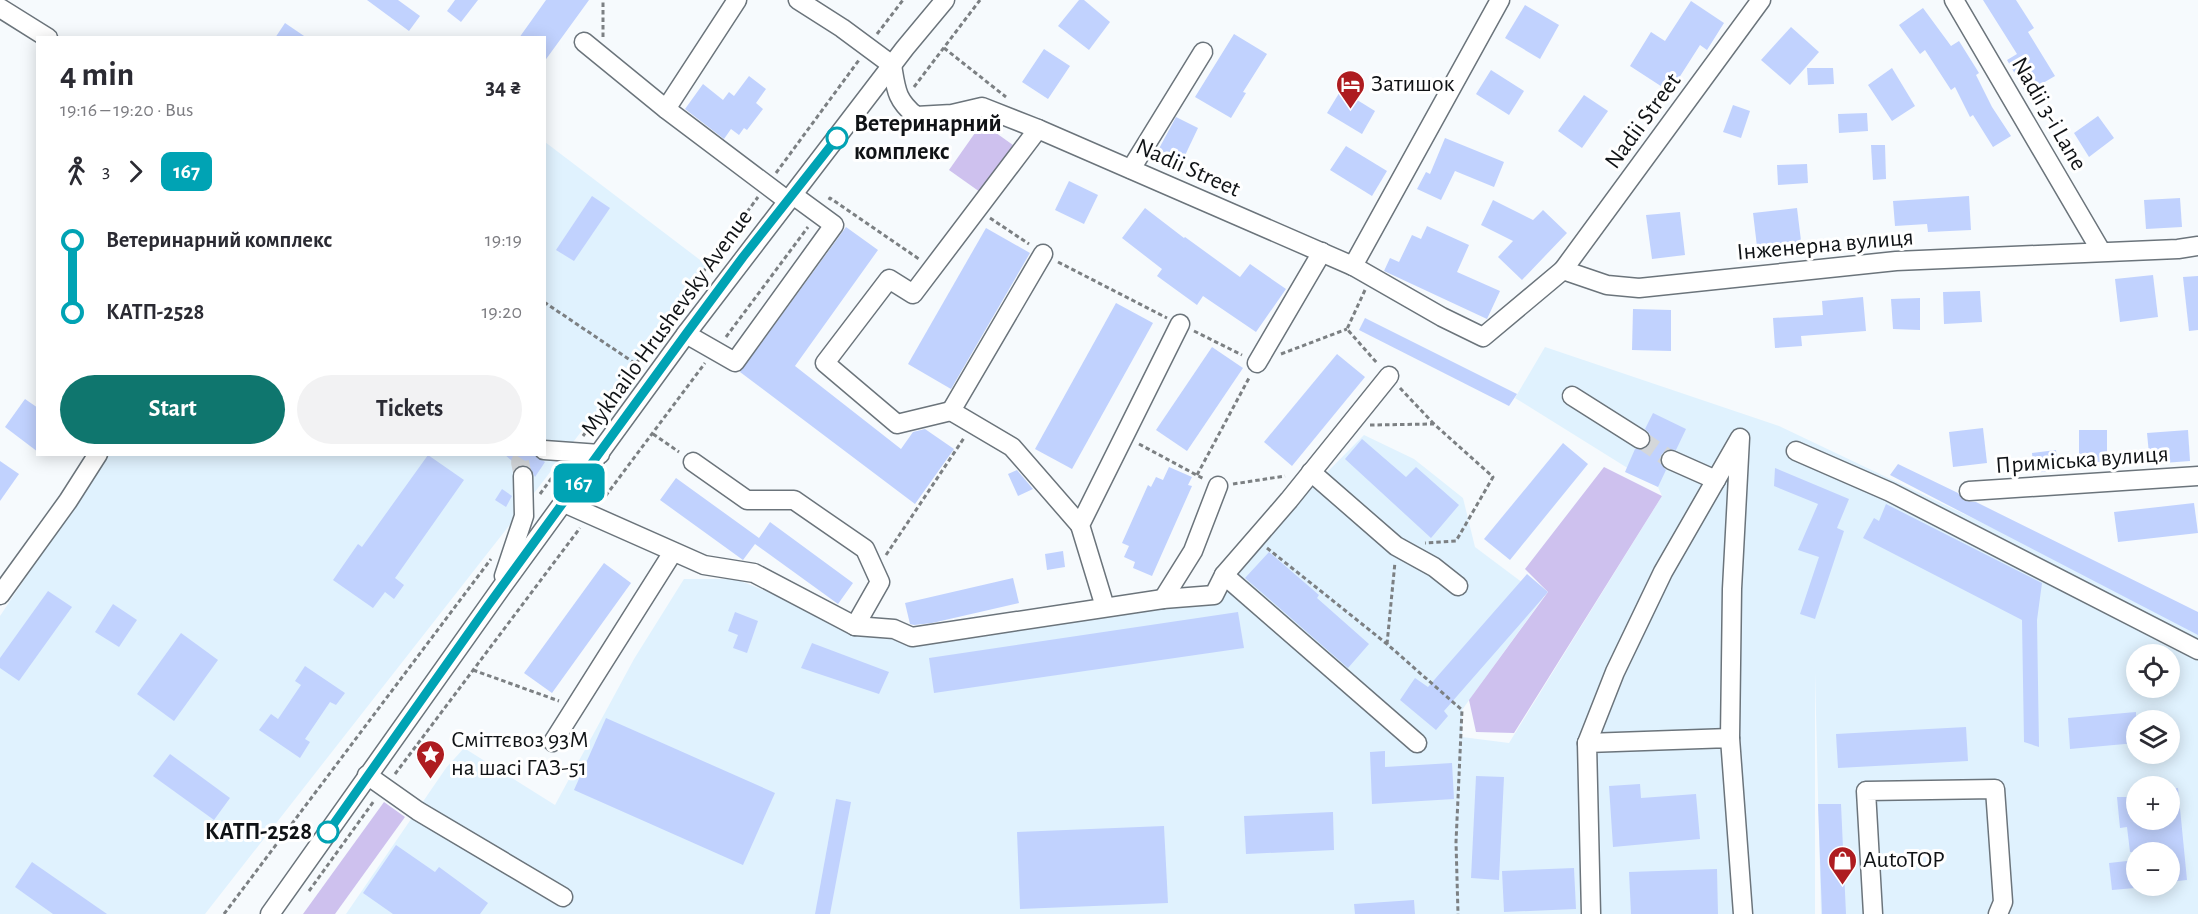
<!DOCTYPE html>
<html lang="en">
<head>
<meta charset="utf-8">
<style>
  :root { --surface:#fff; --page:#f2f2f3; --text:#2b2b33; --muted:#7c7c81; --accent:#0f766e }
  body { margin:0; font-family:"Alegreya Sans",sans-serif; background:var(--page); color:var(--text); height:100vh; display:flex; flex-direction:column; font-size:22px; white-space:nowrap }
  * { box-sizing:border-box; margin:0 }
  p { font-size:20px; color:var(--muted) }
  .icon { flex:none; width:33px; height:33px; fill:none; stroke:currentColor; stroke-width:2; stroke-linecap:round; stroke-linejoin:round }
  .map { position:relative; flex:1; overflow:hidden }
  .drawer { position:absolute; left:36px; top:36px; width:510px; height:420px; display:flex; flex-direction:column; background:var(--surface); border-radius:0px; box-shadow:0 3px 15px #0003 }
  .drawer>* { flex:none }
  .badge { padding:0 12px; border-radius:9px; font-size:21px; line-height:39px }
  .buttons { position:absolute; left:2126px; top:644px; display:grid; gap:12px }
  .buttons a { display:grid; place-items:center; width:54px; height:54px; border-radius:50%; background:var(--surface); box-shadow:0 3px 15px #0003; font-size:30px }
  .map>.badge { position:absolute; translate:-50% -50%; box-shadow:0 0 0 3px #fff }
  .legs { display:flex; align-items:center; gap:9px; height:66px; padding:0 24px; font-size:20px }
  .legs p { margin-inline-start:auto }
  .summary { display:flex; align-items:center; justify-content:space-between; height:102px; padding:0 24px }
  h1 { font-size:33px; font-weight:600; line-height:45px }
  .cta { display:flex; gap:12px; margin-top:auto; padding:12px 24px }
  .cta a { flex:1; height:69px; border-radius:36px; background:var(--accent); color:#fff; font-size:24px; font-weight:600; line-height:69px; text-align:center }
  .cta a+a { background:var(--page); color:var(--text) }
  ul { padding:0 24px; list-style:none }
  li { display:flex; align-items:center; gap:21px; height:72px; font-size:22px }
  li i { display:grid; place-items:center; width:9px; height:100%; margin:0 8px; background:currentColor }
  li i::after { content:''; width:15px; height:15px; margin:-8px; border:4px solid; border-radius:50%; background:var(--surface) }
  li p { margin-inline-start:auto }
  li:first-child i { background:linear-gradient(#0000 50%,currentColor 0) }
  li:last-child i { background:linear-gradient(currentColor 50%,#0000 0) }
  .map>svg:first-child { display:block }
  .built { fill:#e0f2fe; fill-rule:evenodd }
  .green { fill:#cec1ee }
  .building { fill:#c1d2fe }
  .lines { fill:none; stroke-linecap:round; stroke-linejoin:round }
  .minor-tunnel { stroke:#d4d7da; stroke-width:18; stroke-dasharray:18 9; stroke-linecap:butt }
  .minor-casing { stroke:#6b747b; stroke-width:21 }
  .path { stroke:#7c8083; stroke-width:3; stroke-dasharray:4.5 3; stroke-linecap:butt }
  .minor { stroke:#fff; stroke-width:18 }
  .line-1-casing { stroke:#fff; stroke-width:14 }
  .line-1 { stroke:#00a3b4; stroke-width:9 }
  .stop-1-dot { fill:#fff; stroke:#00a3b4; stroke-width:3 }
  .labels { text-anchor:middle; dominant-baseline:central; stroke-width:6; stroke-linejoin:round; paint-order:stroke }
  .poi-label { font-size:24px; fill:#101316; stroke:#fff; text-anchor:start }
  .street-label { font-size:24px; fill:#101316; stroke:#fff }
  .stop-label { font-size:24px; font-weight:bold; fill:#101316; stroke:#fff; text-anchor:start }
</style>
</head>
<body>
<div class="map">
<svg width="2198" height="914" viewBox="0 0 2198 914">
  <rect width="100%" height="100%" fill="#f6fafd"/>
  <!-- built -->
  <g class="built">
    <path d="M545,142L708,266L515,518L205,914H0V616L107,455L544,454Z"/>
    <path d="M1545,347L1779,426L2193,623L2198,621V914H1821L1815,673V914H346L446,768L464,748L555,805L634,659L684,579H736L881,638L1212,588L1364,435L1414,459L1463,498L1475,547L1543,598L1462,710V737L1509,743L1662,496L1658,487L1515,398ZM2136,654H2169V687H2136ZM2136,720H2169V753H2136ZM2136,786H2169V819H2136ZM2136,852H2169V885H2136Z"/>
  </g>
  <!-- green -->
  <g class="green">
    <path d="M982,123L1013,145L980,192L949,170Z"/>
    <path d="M1604,467L1662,496L1514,733L1476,732L1469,700L1548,592L1525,569Z"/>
    <path d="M384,802L405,817L335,914H303Z"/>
  </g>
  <!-- building -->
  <g class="building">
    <path d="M367,0H398L420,16L409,31Z"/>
    <path d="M455,0H478L461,22L447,11Z"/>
    <path d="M546,0H589L544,62V38H519Z"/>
    <path d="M1079,0H1084L1110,22L1089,50L1058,26Z"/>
    <path d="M1983,0H2016L2034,28L2028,32L2055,76L2026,93L2007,60L2017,54Z"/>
    <path d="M1691,1L1724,23L1707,50L1700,45L1670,92L1630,66L1651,32L1665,41Z"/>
    <path d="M1525,5L1559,25L1540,59L1505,38Z"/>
    <path d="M1923,8L1951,46L1959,41L1979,73L1976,75L1992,107L2011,136L1993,147L1973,115L1970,117L1955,87L1951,90L1925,50L1920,54L1899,25Z"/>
    <path d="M285,23L307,38H275Z"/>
    <path d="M1791,27L1819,52L1790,85L1761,60Z"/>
    <path d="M1234,34L1267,54L1243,92L1246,93L1231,118L1195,97Z"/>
    <path d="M1044,49L1070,66L1048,99L1022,82Z"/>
    <path d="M1807,68H1833L1834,84L1808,85Z"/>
    <path d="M1892,68L1915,106L1892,121L1868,85Z"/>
    <path d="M1491,70L1524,91L1509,115L1476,94Z"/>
    <path d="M749,76L766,89L756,103L763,109L747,130L744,128L739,135L731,129L724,139L685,109L703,84L723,100L729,92L734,96Z"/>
    <path d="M1341,90L1375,111L1362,134L1327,113Z"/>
    <path d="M1584,95L1608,111L1582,148L1558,131Z"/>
    <path d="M1733,105L1750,111L1741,138L1723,132Z"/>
    <path d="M1867,113L1868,131L1839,133L1838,114Z"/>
    <path d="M2098,116L2114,138L2089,157L2074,133Z"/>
    <path d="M1176,117L1198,128L1179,168L1155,156Z"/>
    <path d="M1445,138L1504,162L1494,187L1455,171L1441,200L1417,189L1426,172L1430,174Z"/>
    <path d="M1871,145H1885L1886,179L1873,180Z"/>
    <path d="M1346,146L1387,171L1372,196L1330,170Z"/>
    <path d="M1807,164L1808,183L1778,185L1777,165Z"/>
    <path d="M1069,181L1098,195L1084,224L1055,210Z"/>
    <path d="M592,196L610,208L574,261L556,250Z"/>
    <path d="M1969,196L1971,230L1928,232L1927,224L1895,226L1893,201Z"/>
    <path d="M2180,198L2182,227L2146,229L2144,200Z"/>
    <path d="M1493,200L1533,220L1543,210L1567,233L1522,280L1498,257L1513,241L1481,225Z"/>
    <path d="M1145,208L1184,238L1185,237L1240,277L1250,264L1286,289L1256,332L1203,296L1197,305L1157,276L1162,269L1122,238Z"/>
    <path d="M1797,208L1802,249L1758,255L1753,213Z"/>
    <path d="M1680,212L1685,255L1652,259L1646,215Z"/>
    <path d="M1427,226L1469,245L1457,272L1500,291L1487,319L1384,271L1390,258L1399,262L1412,235L1421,239Z"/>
    <path d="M846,227L878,250L795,366L901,449L913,432L925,429L954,449L915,504L740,372Z"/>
    <path d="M986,228L1030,253L951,389L908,364Z"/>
    <path d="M2153,275L2158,317L2120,322L2115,279Z"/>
    <path d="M2198,276V330L2189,331L2183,277Z"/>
    <path d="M1980,291L1982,322L1944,324L1943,292Z"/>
    <path d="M1863,297L1866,331L1801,336L1802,346L1775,348L1773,318L1823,315L1822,301Z"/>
    <path d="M1920,298V330L1893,329L1891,299Z"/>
    <path d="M1116,303L1153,323L1072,469L1035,449Z"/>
    <path d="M1633,309L1671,310V351L1632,350Z"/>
    <path d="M1365,318L1517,394L1509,406L1359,330Z"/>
    <path d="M1212,347L1243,368L1187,451L1156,430Z"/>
    <path d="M1337,354L1365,377L1292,466L1264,442Z"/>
    <path d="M25,399L38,408V452L5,427Z"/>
    <path d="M1653,413L1686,429L1676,450L1669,449L1661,455L1660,462L1666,470L1658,487L1625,472L1635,449H1645L1650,444V434L1645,429Z"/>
    <path d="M1983,428L1987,463L1953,467L1949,432Z"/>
    <rect x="2079" y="430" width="28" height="32"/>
    <path d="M2188,430L2190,461L2150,464L2147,433Z"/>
    <path d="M1362,439L1406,477L1416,467L1459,505L1431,538L1345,459Z"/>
    <path d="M1563,443L1588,464L1510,560L1484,539Z"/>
    <path d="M2056,450L2058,470L2034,473L2032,453Z"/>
    <path d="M504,454H533L545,462L535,477L529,466H518Z"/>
    <path d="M428,455L464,480L395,578L404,585L394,599L385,592L373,608L333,580L358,544L362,547Z"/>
    <path d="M0,461L19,474L0,501Z"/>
    <path d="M1898,464L1958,493L1965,501L1976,502L2198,612V635L1890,475Z"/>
    <path d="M1169,467L1192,477L1188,485L1192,486L1152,576L1133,568L1135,562L1124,557L1129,546L1122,543L1148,485L1151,487L1156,477L1163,480Z"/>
    <path d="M1775,468L1849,499L1837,528L1844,531L1815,619L1800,614L1819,557L1798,550L1818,504L1774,486Z"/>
    <path d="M1017,470L1033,489L1018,496L1008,474Z"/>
    <path d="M676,478L759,538L770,522L853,583L838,604L755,544L743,560L660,500Z"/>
    <path d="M502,489L512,496L506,507L495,500Z"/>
    <path d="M2194,503L2198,533L2118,542L2114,512Z"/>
    <path d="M1886,504L2042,583L2037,620L2039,747L2024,742L2022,620L1863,538L1874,518L1879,521Z"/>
    <path d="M1063,551L1065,567L1047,570L1045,554Z"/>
    <path d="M1269,552L1319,595L1317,598L1369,644L1348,668L1245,578Z"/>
    <path d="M604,563L631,583L552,693L524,673Z"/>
    <path d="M1527,574L1548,592L1444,711L1448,716L1436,730L1400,700L1415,678L1428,687Z"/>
    <path d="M1013,578L1019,603L932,623L914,625L910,624L905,603Z"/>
    <path d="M48,591L72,607L19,681L0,668V658Z"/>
    <path d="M113,604L137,620L119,647L95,632Z"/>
    <path d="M735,612L758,621L747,653L733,648L738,635L728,631Z"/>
    <path d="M1238,612L1244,648L934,693L929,658Z"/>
    <path d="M181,633L218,660L174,721L137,694Z"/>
    <path d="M812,643L889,672L879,694L801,668Z"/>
    <path d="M305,666L345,693L336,705L330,702L305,739L310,742L300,758L259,730L271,714L278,719L301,685L295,681Z"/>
    <path d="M2136,712V743L2070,749L2068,718Z"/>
    <path d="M606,718L775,793L743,865L574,790Z"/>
    <path d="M1966,727L1968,761L1838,768L1836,734Z"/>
    <path d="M1385,751V767L1452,763L1454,799L1372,804L1370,752Z"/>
    <path d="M170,754L230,798L214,820L153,776Z"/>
    <path d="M1476,776L1504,777L1499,880L1471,878Z"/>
    <path d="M1640,784L1641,798L1696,794L1700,839L1613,847L1609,786Z"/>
    <path d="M2178,788L2187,880L2169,882V852H2130L2127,827L2120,828L2117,797H2136V819H2169V789Z"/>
    <path d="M836,799L851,802L830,914H815Z"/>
    <path d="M1818,804H1841L1846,914H1822Z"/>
    <path d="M1333,812L1334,850L1246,854L1244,816Z"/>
    <path d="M1164,826L1168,903L1020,909L1017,832Z"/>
    <path d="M396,845L435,872L439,867L488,903L480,914H393L363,893Z"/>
    <path d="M2136,860L2135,888L2112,890L2109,863Z"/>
    <path d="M32,862L107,914H53L15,887Z"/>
    <path d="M1574,868L1576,909L1504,912L1502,871Z"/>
    <path d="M1717,869L1718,914H1631L1629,872Z"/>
    <path d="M1414,900L1415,914H1355L1354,904Z"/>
  </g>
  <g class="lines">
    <!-- minor-tunnel -->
    <g class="minor-tunnel">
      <path d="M1640,439L1671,460"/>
      <path d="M523,476L520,462L525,454"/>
    </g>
    <defs>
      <g id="minor">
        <path d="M798,0L842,28L892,65C896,89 896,100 916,116L952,114L982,107L1038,129L1353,266L1442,317L1483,337L1563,270L1607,285L1639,288L1896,261L2178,249L2198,246"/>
        <path d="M1954,0L2101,251"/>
        <path d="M0,8L48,38"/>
        <path d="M584,42L666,109L788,201"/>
        <path d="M666,109L737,0"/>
        <path d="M1131,169L1203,52"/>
        <path d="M1043,254L951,411L1012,447L1080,525"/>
        <path d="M1353,266L1500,0"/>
        <path d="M1563,270L1761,0"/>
        <path d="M686,334L735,362L834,225L793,195"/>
        <path d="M1257,363L1322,252"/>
        <path d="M1572,396L1640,439"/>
        <path d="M951,411L897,424L825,363L889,279L913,294L1038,129"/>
        <path d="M544,450L600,454"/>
        <path d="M1796,451L1890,492L2198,650"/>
        <path d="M1671,460L1716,480"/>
        <path d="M693,462L747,500H794L865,549L880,582L855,626"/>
        <path d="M1311,472L1396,546L1434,567L1458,586"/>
        <path d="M1969,491L2198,476"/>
        <path d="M564,503L704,565L754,573L855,626L894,629L912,637L1163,599L1214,595L1224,575L1289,500L1389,376"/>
        <path d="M1224,575L1417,743"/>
        <path d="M504,576L524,516L523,476"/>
        <path d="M0,595L68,501L98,454"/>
        <path d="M1163,599L1193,551L1218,486"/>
        <path d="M1105,607L1080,525L1180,324"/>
        <path d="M553,742L673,552"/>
        <path d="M1587,743L1615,672L1663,572L1740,438L1732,589L1730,738"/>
        <path d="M367,775L418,811L563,897"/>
        <path d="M270,914L501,588L686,334L905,48L945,0"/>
        <path d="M1591,914L1587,743L1730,738L1743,914"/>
        <path d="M1873,914L1866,791L1995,789L2003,902L1998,914"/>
      </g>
    </defs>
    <!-- minor casing -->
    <use href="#minor" class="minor-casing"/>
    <!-- path -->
    <g class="path">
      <path d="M877,34L903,0"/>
      <path d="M603,37V0"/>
      <path d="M944,48L1006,97"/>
      <path d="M914,87L980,0"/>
      <path d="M776,173L859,60"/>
      <path d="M829,200L830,198L919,259"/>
      <path d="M990,218L1029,244"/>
      <path d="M1058,262L1167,318"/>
      <path d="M1365,290L1347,329L1377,363"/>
      <path d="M544,302L636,364"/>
      <path d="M1194,331L1242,355"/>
      <path d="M726,337L808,227"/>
      <path d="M1281,354L1347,329"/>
      <path d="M1400,388L1434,424"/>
      <path d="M1370,425L1434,424L1493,477L1456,541L1425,543"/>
      <path d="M653,434L679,452"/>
      <path d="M583,436L758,197"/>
      <path d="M1139,444L1204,479"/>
      <path d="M1197,475L1249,378"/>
      <path d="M1233,484L1285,476"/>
      <path d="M540,494L559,468"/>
      <path d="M601,502L705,363"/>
      <path d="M1267,548L1387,644L1462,710L1456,842L1458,914"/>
      <path d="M886,555L964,438"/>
      <path d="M1387,644L1395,562"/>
      <path d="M473,670L559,701"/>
      <path d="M395,774L580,528"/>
      <path d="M309,891L374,801"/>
      <path d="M224,914L491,559"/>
    </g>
    <!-- minor -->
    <use href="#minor" class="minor"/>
  </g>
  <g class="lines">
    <defs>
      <path id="line-1" d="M328,832L487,607L686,334L743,257L837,138"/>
    </defs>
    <!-- line-1 casing -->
    <use href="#line-1" class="line-1-casing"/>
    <!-- line-1 -->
    <use href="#line-1" class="line-1"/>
  </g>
  <!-- icons -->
  <defs>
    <symbol id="hotel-pin" viewBox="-11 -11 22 30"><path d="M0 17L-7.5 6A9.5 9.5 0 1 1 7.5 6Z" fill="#ae1c20" stroke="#fff"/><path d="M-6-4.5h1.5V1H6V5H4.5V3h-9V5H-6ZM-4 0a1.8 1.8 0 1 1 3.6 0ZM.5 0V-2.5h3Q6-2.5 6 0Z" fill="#fff"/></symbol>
    <symbol id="sight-pin" viewBox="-11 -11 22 30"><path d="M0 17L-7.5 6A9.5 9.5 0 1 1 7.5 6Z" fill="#ae1c20" stroke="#fff"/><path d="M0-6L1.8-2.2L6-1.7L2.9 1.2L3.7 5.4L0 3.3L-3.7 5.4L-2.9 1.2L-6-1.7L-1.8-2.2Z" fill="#fff"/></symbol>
    <symbol id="shop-pin" viewBox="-11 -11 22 30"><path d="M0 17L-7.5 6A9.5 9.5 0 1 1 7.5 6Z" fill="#ae1c20" stroke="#fff"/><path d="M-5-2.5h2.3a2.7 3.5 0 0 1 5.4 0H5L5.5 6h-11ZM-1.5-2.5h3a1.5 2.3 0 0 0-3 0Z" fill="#fff"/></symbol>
  </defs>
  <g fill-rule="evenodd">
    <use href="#hotel-pin" x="1334" y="68" width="33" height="45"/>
    <use href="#sight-pin" x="414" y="738" width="33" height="45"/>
    <use href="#shop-pin" x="1826" y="844" width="33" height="45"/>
  </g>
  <!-- markers -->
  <g class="stop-1-dot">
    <circle cx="837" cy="138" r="10"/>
    <circle cx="328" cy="832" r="10"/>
  </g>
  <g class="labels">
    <!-- poi labels -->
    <g class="poi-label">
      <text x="1371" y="84">Затишок</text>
      <text x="451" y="740">Сміттєвоз 93М<tspan x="451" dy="28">на шасі ГАЗ-51</tspan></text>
      <text x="1863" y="860">AutoTOP</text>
    </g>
    <!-- street labels -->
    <g class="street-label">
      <text transform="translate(2049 114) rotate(60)">Nadii 3-i Lane</text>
      <text transform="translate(1643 121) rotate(-54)">Nadii Street</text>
      <text transform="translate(1188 168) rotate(24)">Nadii Street</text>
      <text transform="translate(1825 245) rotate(-5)">Інженерна вулиця</text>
      <text transform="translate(667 323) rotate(-54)">Mykhailo Hrushevsky Avenue</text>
      <text transform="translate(2082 460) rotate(-4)">Приміська вулиця</text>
    </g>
    <!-- stop labels -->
    <g class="stop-label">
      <text x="854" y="124">Ветеринарний<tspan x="854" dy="28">комплекс</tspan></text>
      <text x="312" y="832" text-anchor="end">КАТП-2528</text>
    </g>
  </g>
</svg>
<div class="buttons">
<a><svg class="icon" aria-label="locate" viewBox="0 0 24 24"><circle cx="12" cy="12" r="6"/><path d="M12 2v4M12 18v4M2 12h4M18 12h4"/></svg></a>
<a><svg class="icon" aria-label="layers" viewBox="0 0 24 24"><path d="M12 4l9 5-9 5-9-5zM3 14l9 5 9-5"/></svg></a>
<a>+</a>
<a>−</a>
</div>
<b class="badge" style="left:579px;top:483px;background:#00a3b4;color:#fff">167</b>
<section class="drawer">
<div class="summary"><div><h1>4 min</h1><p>19:16 – 19:20 · Bus</p></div><b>34 ₴</b></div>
<div class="legs"><svg class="icon" aria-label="walk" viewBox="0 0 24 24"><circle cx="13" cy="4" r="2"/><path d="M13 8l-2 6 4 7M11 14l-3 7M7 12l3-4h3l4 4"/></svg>3<svg class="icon" aria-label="forward" viewBox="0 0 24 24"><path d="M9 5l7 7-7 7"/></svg><b class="badge" style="background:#00a3b4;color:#fff">167</b></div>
<ul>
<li><i style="color:#00a3b4"></i><b>Ветеринарний комплекс</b><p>19:19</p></li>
<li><i style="color:#00a3b4"></i><b>КАТП-2528</b><p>19:20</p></li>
</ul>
<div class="cta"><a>Start</a><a>Tickets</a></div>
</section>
</div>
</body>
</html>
